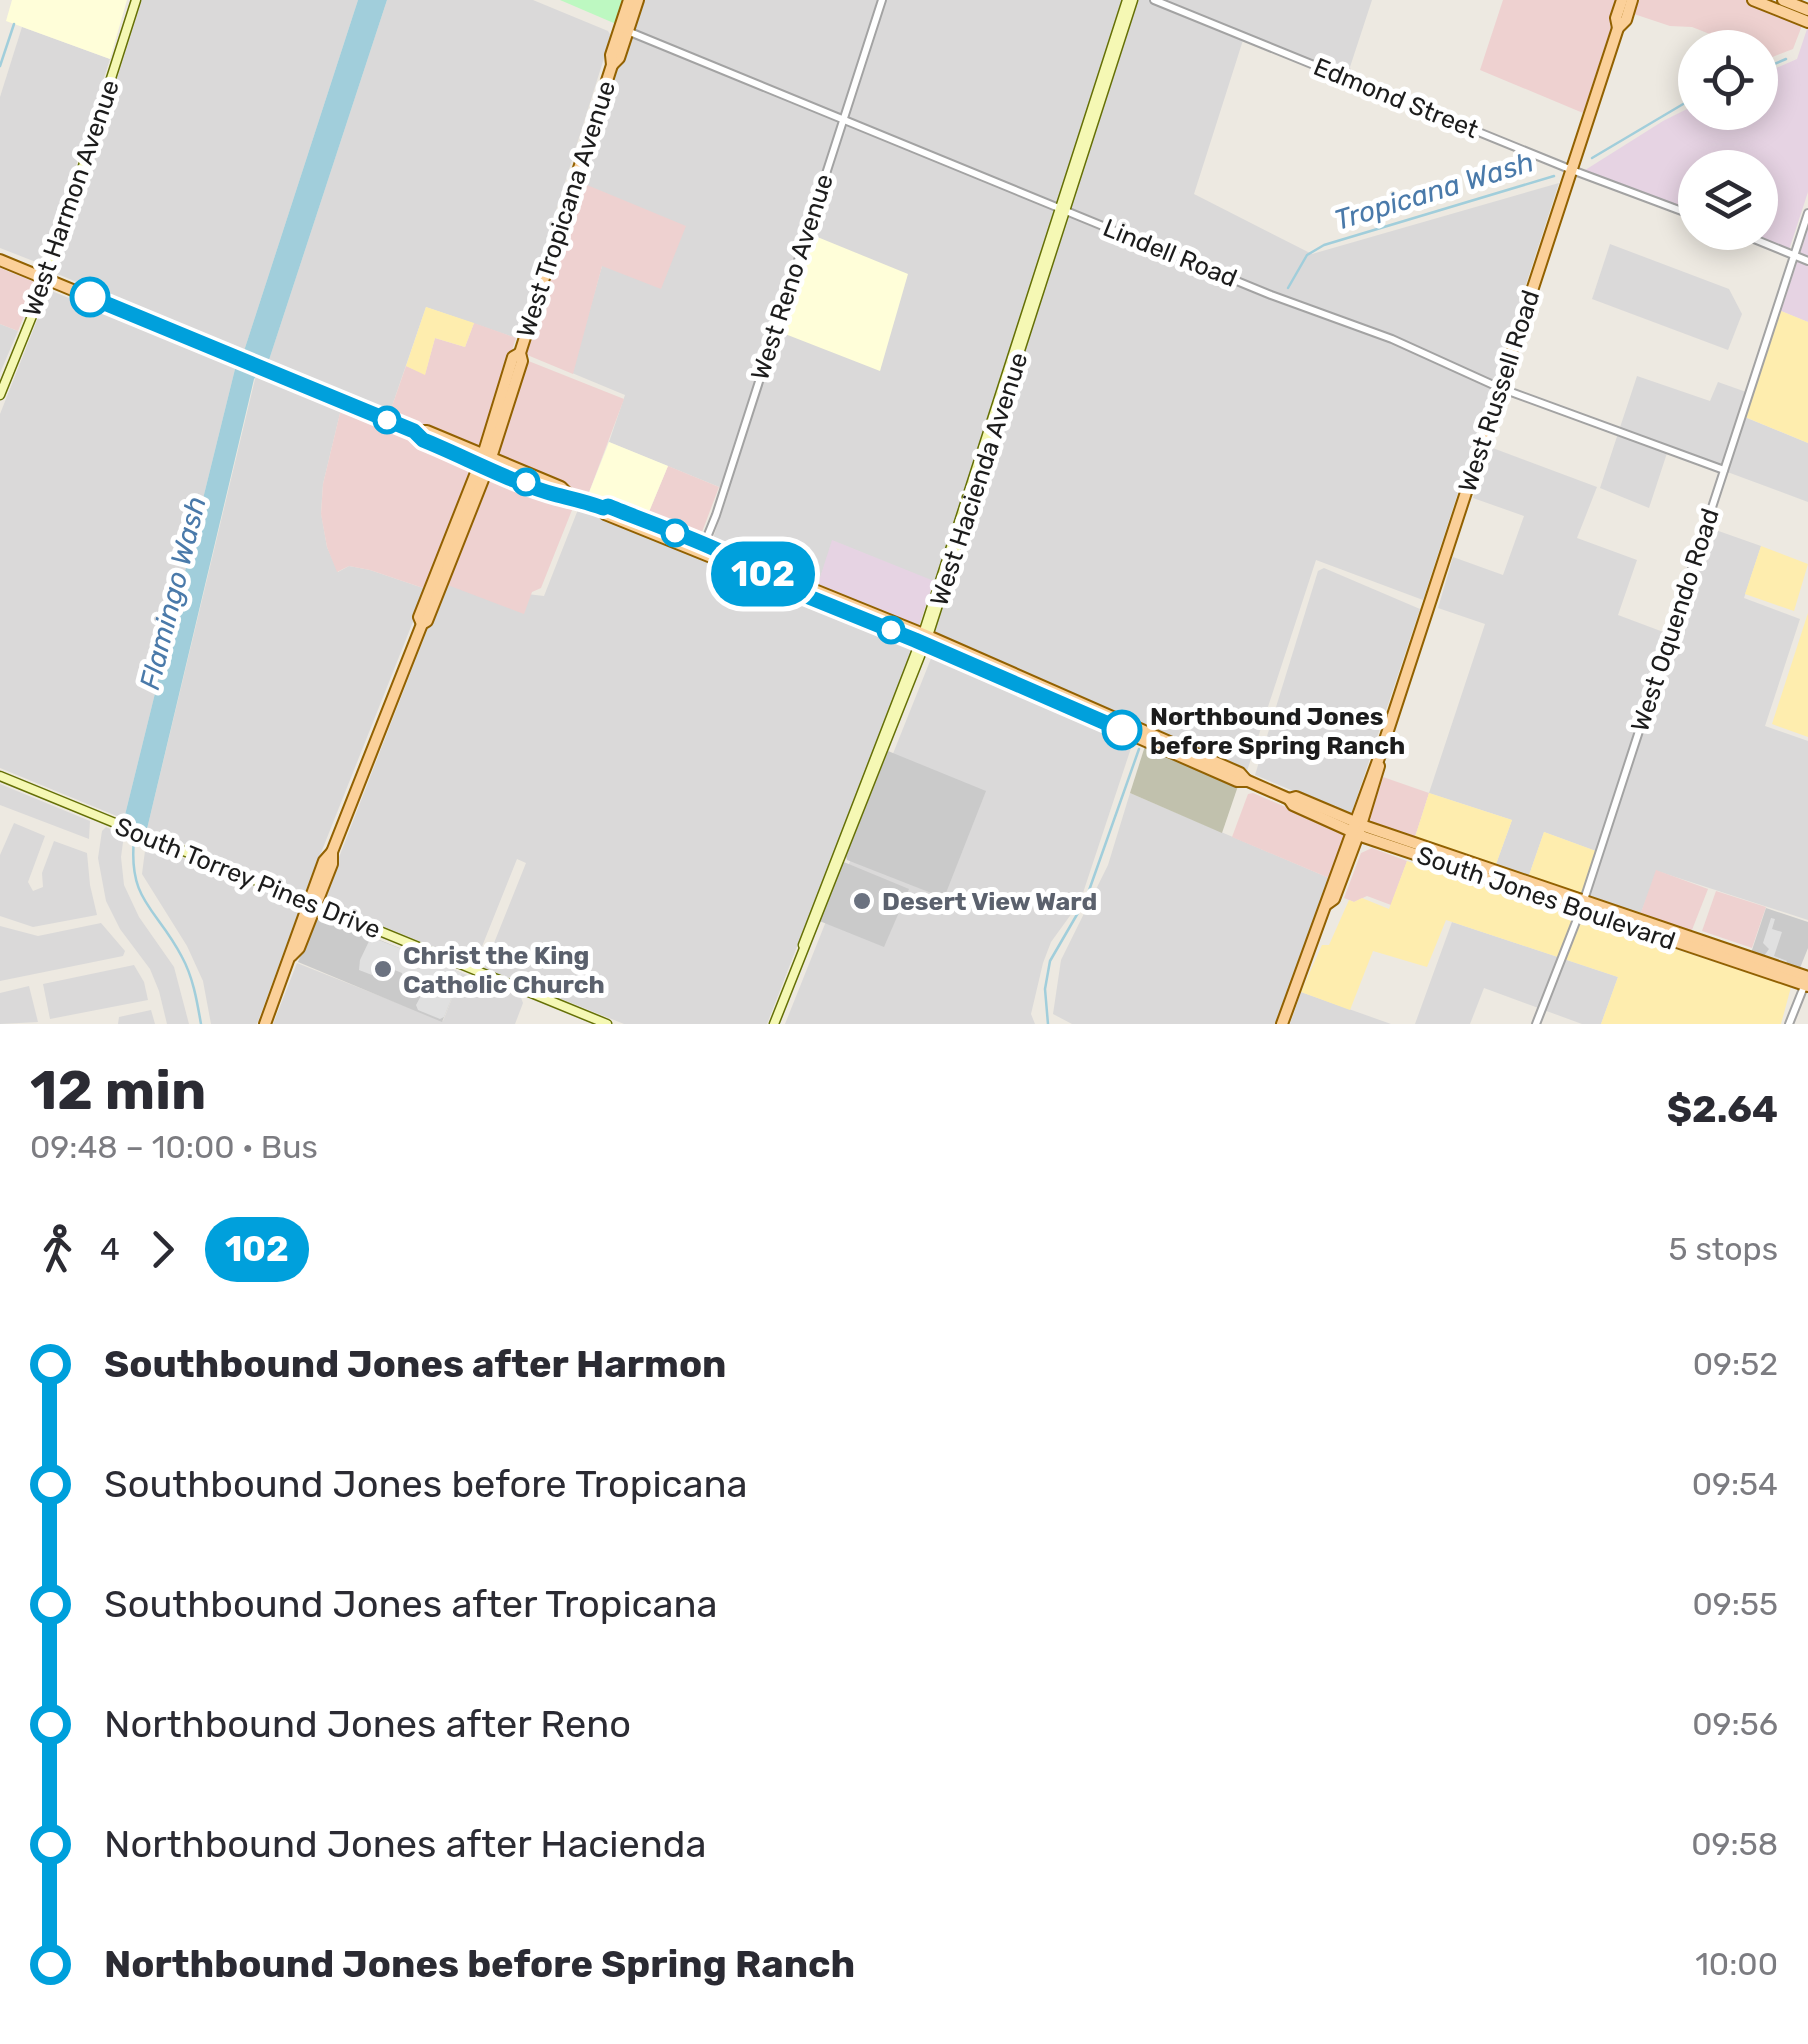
<!DOCTYPE html>
<html lang="en">
<head>
<meta charset="utf-8">
<style>
  :root { --surface:#fff; --page:#f2f2f3; --text:#2b2b33; --muted:#7c7c81 }
  body { margin:0; font-family:Rubik,sans-serif; background:var(--page); color:var(--text); height:100vh; display:flex; flex-direction:column; font-size:38px; white-space:nowrap }
  * { box-sizing:border-box; margin:0 }
  p { font-size:32px; color:var(--muted) }
  .icon { flex:none; width:55px; height:55px; fill:none; stroke:currentColor; stroke-width:2; stroke-linecap:round; stroke-linejoin:round }
  .map { position:relative; height:1024px; overflow:hidden }
  .side { display:flex; flex-direction:column; background:var(--surface); flex:1 }
  .side>* { flex:none }
  .badge { padding:0 20px; border-radius:32px; font-size:35px; line-height:65px }
  .fabs { position:absolute; left:1678px; top:30px; display:grid; gap:20px }
  .fabs a { display:grid; place-items:center; width:100px; height:100px; border-radius:50%; background:var(--surface); box-shadow:0 5px 25px #0003; font-size:50px }
  .map>.badge { position:absolute; translate:-50% -50%; box-shadow:0 0 0 5px #fff }
  .legs { display:flex; align-items:center; gap:15px; height:110px; padding:0 30px; font-size:32px }
  .legs p { margin-inline-start:auto }
  .head { display:flex; align-items:center; justify-content:space-between; height:170px; padding:0 30px }
  h1 { font-size:55px; font-weight:700; line-height:75px }
  ul { padding:0 30px; list-style:none }
  li { display:flex; align-items:center; gap:35px; height:120px; font-size:38px }
  li i { display:grid; place-items:center; width:15px; height:100%; margin:0 12px; background:currentColor }
  li i::after { content:''; width:25px; height:25px; margin:-12px; border:8px solid; border-radius:50%; background:var(--surface) }
  li p { margin-inline-start:auto }
  li:first-child i { background:linear-gradient(#0000 50%,currentColor 0) }
  li:last-child i { background:linear-gradient(currentColor 50%,#0000 0) }
  .map>svg:first-child { display:block }
  .residential { fill:#dad9d9 }
  .commercial { fill:#eed1d0 }
  .industrial { fill:#e6d3e3 }
  .education { fill:#fffed9 }
  .religious { fill:#cacaca }
  .construction { fill:#c1c1ad }
  .sand { fill:#feedae }
  .park { fill:#bdf8c1 }
  .parking { fill:#e0e0e0 }
  .water { fill:#a1cedb }
  .lines { fill:none; stroke-linecap:round; stroke-linejoin:round }
  .stream { stroke:#a1cedb; stroke-width:2.5 }
  .tertiary-casing { stroke:#a3a3a3; stroke-width:10 }
  .secondary-casing { stroke:#657006; stroke-width:11 }
  .primary-casing { stroke:#926101; stroke-width:14 }
  .tertiary { stroke:#fff; stroke-width:6 }
  .secondary { stroke:#f5f8b4; stroke-width:8 }
  .primary { stroke:#fbd099; stroke-width:10 }
  .line-1-casing { stroke:#fff; stroke-width:22 }
  .line-1 { stroke:#00a0dc; stroke-width:15 }
  .stop-1-dot { fill:#fff; stroke:#00a0dc; stroke-width:5 }
  .worship-dot { fill:#6b7280; stroke:#fff; stroke-width:4 }
  .labels { text-anchor:middle; dominant-baseline:central; stroke-width:10; stroke-linejoin:round; paint-order:stroke }
  .street-label { font-size:25px; fill:#1c1c1c; stroke:#fff }
  .stop-label { font-size:25px; font-weight:bold; fill:#1c1c1c; stroke:#fff; text-anchor:start }
  .worship-label { font-size:25px; font-weight:bold; fill:#5b616d; stroke:#fff; text-anchor:start }
  .water-label { font-size:28px; font-style:italic; fill:#4a7aaa; stroke:#fff }
</style>
</head>
<body>
<div class="map">
<svg width="1808" height="1024" viewBox="0 0 1808 1024">
  <rect width="100%" height="100%" fill="#ede9e1"/>
  <!-- residential -->
  <g class="residential">
    <path d="M142,0H358L244,351L55,273Z"/>
    <path d="M387,0H533L608,31L611,36L516,338L426,307L390,412L269,360Z"/>
    <path d="M634,0H1372L1350,67L1353,80L1244,37L1194,194L1312,254L1559,183L1423,600L1316,560L1247,771L933,633L947,587L833,541L817,587L711,544L729,491L609,442L625,395L572,373L602,266L576,180Z"/>
    <path d="M22,27L110,59L47,256L41,264L0,248V97Z"/>
    <path d="M1610,244L1729,289L1742,314L1728,350L1592,299Z"/>
    <path d="M49,290L236,365L124,819L0,768V414Z"/>
    <path d="M0,324L18,331L0,373Z"/>
    <path d="M256,375L341,409L323,484L321,513L327,547L338,572L349,566L370,570L426,589L305,893L147,829Z"/>
    <path d="M1637,376L1710,401L1718,382L1749,393L1742,416L1808,443V502L1668,450L1649,508L1600,488Z"/>
    <path d="M1490,447L1597,487L1577,538L1637,560L1618,615L1674,636L1710,528L1761,546L1744,598L1800,619L1765,726L1808,741V920L1657,871L1639,918L1586,901L1601,853L1544,832L1528,878L1495,867L1512,820L1429,793L1485,624L1438,608L1453,557L1503,575L1524,516L1473,498Z"/>
    <path d="M579,507L911,643L913,648L767,1024H624L484,968L526,863L517,859L475,964L322,901L445,584L544,596Z"/>
    <path d="M1324,568L1420,609L1351,815L1255,775L1318,571Z"/>
    <path d="M932,656L1132,745L1080,902L1051,942L1043,963L1031,1014L1035,1024H785Z"/>
    <path d="M0,784L90,821L89,839L0,805Z"/>
    <path d="M1130,793L1329,878L1278,1024H1072L1053,1014L1061,960L1108,865Z"/>
    <path d="M14,823L45,836L28,882L33,891L43,887L42,873L54,841L87,853L90,885L97,915L33,927L0,916V855Z"/>
    <path d="M106,827L124,835L121,857L124,885L139,917L174,967L189,1024H167L159,991L150,969L120,929L106,901L98,858L102,831Z"/>
    <path d="M146,843L301,906L257,1024H211L203,981L187,946L142,874Z"/>
    <path d="M1452,922L1618,977L1601,1024H1582L1484,988L1470,1024H1415Z"/>
    <path d="M101,923L125,951L123,956L0,981V926L38,936Z"/>
    <path d="M297,963L443,1021L462,973L520,995L523,1003L515,1024H273Z"/>
    <path d="M134,965L144,982L148,1000L50,1019L43,984Z"/>
    <path d="M29,986L38,1022L0,1024V993Z"/>
    <path d="M1301,992L1391,1024H1290Z"/>
    <path d="M151,1010L155,1024H118L119,1017Z"/>
  </g>
  <!-- commercial -->
  <g class="commercial">
    <path d="M1503,0H1620L1583,113L1480,70Z"/>
    <path d="M1635,0H1746L1803,23L1793,49L1770,58L1760,54V48L1743,47L1692,27L1670,26L1631,13Z"/>
    <path d="M575,180L686,226L661,289L602,266L573,374L520,352Z"/>
    <path d="M0,268L37,283L18,331L0,324Z"/>
    <path d="M474,323L516,338L480,450L390,412L406,366L425,374L435,338L465,347Z"/>
    <path d="M526,360L624,399L588,495L496,456Z"/>
    <path d="M341,409L464,461L470,479L426,589L370,570L349,566L337,572L327,547L321,514L323,484Z"/>
    <path d="M668,466L719,487L699,540L646,519Z"/>
    <path d="M495,472L574,505L541,588L532,592L524,614L445,584L487,477Z"/>
    <path d="M1383,777L1429,793L1415,837L1372,824L1370,817Z"/>
    <path d="M1253,793L1341,831L1345,837L1329,878L1232,837L1248,794Z"/>
    <path d="M1372,848L1407,861L1391,905L1367,896L1354,902L1344,898L1361,853Z"/>
    <path d="M1656,870L1708,889L1690,935L1639,918Z"/>
    <path d="M1716,891L1766,907L1752,948L1702,931Z"/>
  </g>
  <!-- industrial -->
  <g class="industrial">
    <path d="M1808,26V192L1789,250L1743,233L1760,232V168H1695V215L1582,172L1663,121L1695,105V112H1760V75L1797,59Z"/>
    <path d="M1808,229V322L1781,311Z"/>
    <path d="M832,540L934,581L919,626L817,587Z"/>
  </g>
  <!-- education -->
  <g class="education">
    <path d="M12,0H127L110,59L6,21Z"/>
    <path d="M810,234L908,274L880,371L780,332Z"/>
    <path d="M609,442L668,466L646,519L588,495Z"/>
  </g>
  <!-- religious -->
  <g class="religious">
    <path d="M888,751L986,791L944,898L847,860L846,856Z"/>
    <path d="M839,860L909,889L884,947L812,918Z"/>
    <path d="M1766,908L1808,922V948L1800,968L1751,953Z"/>
    <path d="M320,916L462,973L442,1022L298,962L316,917Z"/>
  </g>
  <!-- construction -->
  <path class="construction" d="M1145,746L1238,786L1222,833L1130,793Z"/>
  <!-- sand -->
  <g class="sand">
    <path d="M426,307L474,323L465,347L435,338L425,375L406,366Z"/>
    <path d="M1781,311L1808,322V443L1745,417Z"/>
    <path d="M1761,546L1808,564L1794,611L1745,594Z"/>
    <path d="M1808,613V737L1772,724Z"/>
    <path d="M1429,793L1512,820L1495,867L1415,837Z"/>
    <path d="M1544,832L1596,851L1581,898L1528,878Z"/>
    <path d="M1407,861L1791,987L1781,1024H1601L1618,977L1446,920L1427,967L1373,951L1350,1010L1301,992L1322,945H1329L1349,900L1354,902L1362,898L1389,909Z"/>
  </g>
  <!-- park -->
  <path class="park" d="M560,0H624L616,24Z"/>
  <!-- parking -->
  <g class="parking">
    <path d="M1771,918L1775,919L1772,929L1782,932L1774,956L1787,961L1786,964L1764,956L1769,949L1763,943Z"/>
    <path d="M371,937L462,973L444,1017L440,1019L418,1010L416,1005L424,990L404,985L402,973L377,963L372,975L359,970L360,960Z"/>
  </g>
  <!-- water -->
  <path class="water" d="M358,0H387L269,360L254,379L147,829L124,819L236,365L244,351Z"/>
  <g class="lines">
    <!-- stream -->
    <g class="stream">
      <path d="M0,66L14,24"/>
      <path d="M1760,70L1786,59"/>
      <path d="M1592,158L1695,97"/>
      <path d="M1288,288L1307,255L1324,245L1554,176"/>
      <path d="M134,839C128,902 157,908 182,957C193,977 197,1001 201,1024"/>
      <path d="M1048,1024L1045,989L1050,961L1086,899L1139,749"/>
    </g>
    <defs>
      <g id="tertiary">
        <path d="M1154,0L1572,170L1695,216"/>
        <path d="M625,30L1271,295L1392,339L1500,388L1724,470"/>
        <path d="M1737,232L1808,261"/>
        <path d="M703,547L716,515L882,0"/>
        <path d="M1536,1024L1581,909L1808,213"/>
        <path d="M1789,1024L1805,984"/>
      </g>
      <g id="secondary">
        <path d="M0,395L47,279L136,0"/>
        <path d="M0,776L607,1024"/>
        <path d="M803,945L923,634L1127,0"/>
        <path d="M774,1024L928,636L1133,0"/>
      </g>
      <g id="primary">
        <path d="M1753,0L1808,22"/>
        <path d="M1783,0L1808,10"/>
        <path d="M1618,28L1616,18L1622,0"/>
        <path d="M612,65L619,58L638,0"/>
        <path d="M0,260L414,431H427L561,487L570,496"/>
        <path d="M414,431L423,440L558,495L571,496L603,509L608,506L739,559L746,567L765,574L767,580L915,640L1237,781H1248L1289,799L1296,797L1367,827L1808,977"/>
        <path d="M603,509L605,514L736,567H746"/>
        <path d="M765,574L770,572L928,636L1240,773L1247,781"/>
        <path d="M422,624L419,617L483,455L513,357L520,353"/>
        <path d="M1289,799L1293,805L1364,837L1808,986"/>
        <path d="M1327,904L1334,899L1358,835L1379,766"/>
        <path d="M291,956L299,948L332,864V852L422,624L427,621L488,467L522,361L520,353L612,65L611,55L629,0"/>
        <path d="M265,1024L324,861L332,852"/>
        <path d="M1282,1024L1380,755L1618,28L1626,20L1632,0"/>
      </g>
    </defs>
    <!-- tertiary casing -->
    <use href="#tertiary" class="tertiary-casing"/>
    <!-- secondary casing -->
    <use href="#secondary" class="secondary-casing"/>
    <!-- primary casing -->
    <use href="#primary" class="primary-casing"/>
    <!-- tertiary -->
    <use href="#tertiary" class="tertiary"/>
    <!-- secondary -->
    <use href="#secondary" class="secondary"/>
    <!-- primary -->
    <use href="#primary" class="primary"/>
  </g>
  <g class="lines">
    <defs>
      <path id="line-1" d="M90,297L414,431L423,440C463,456 517,485 557,495C573,499 587,502 603,508L608,506C641,520 750,557 767,580L915,640L1122,730"/>
    </defs>
    <!-- line-1 casing -->
    <use href="#line-1" class="line-1-casing"/>
    <!-- line-1 -->
    <use href="#line-1" class="line-1"/>
  </g>
  <!-- markers -->
  <g class="stop-1-dot">
    <circle cx="90" cy="297" r="18"/>
    <circle cx="387" cy="420" r="12"/>
    <circle cx="526" cy="482" r="12"/>
    <circle cx="675" cy="533" r="12"/>
    <circle cx="891" cy="630" r="12"/>
    <circle cx="1122" cy="730" r="18"/>
  </g>
  <g class="worship-dot">
    <circle cx="862" cy="901" r="10"/>
    <circle cx="383" cy="969" r="10"/>
  </g>
  <g class="labels">
    <!-- street labels -->
    <g class="street-label">
      <text transform="translate(1396 98) rotate(22)">Edmond Street</text>
      <text transform="translate(71 198) rotate(-71)">West Harmon Avenue</text>
      <text transform="translate(566 209) rotate(-72)">West Tropicana Avenue</text>
      <text transform="translate(1170 253) rotate(22)">Lindell Road</text>
      <text transform="translate(792 277) rotate(-72)">West Reno Avenue</text>
      <text transform="translate(1499 391) rotate(-72)">West Russell Road</text>
      <text transform="translate(979 479) rotate(-72)">West Hacienda Avenue</text>
      <text transform="translate(1675 620) rotate(-72)">West Oquendo Road</text>
      <text transform="translate(248 878) rotate(22)">South Torrey Pines Drive</text>
      <text transform="translate(1546 898) rotate(19)">South Jones Boulevard</text>
    </g>
    <!-- stop labels -->
    <g class="stop-label">
      <text x="1150" y="716">Northbound Jones<tspan x="1150" dy="29">before Spring Ranch</tspan></text>
    </g>
    <!-- worship labels -->
    <g class="worship-label">
      <text x="882" y="901">Desert View Ward</text>
      <text x="403" y="955">Christ the King<tspan x="403" dy="29">Catholic Church</tspan></text>
    </g>
    <!-- water labels -->
    <g class="water-label">
      <text transform="translate(1434 191) rotate(-17)">Tropicana Wash</text>
      <text transform="translate(173 593) rotate(-76)">Flamingo Wash</text>
    </g>
  </g>
</svg>
<div class="fabs">
<a><svg class="icon" aria-label="locate" viewBox="0 0 24 24"><circle cx="12" cy="12" r="6"/><path d="M12 2v4M12 18v4M2 12h4M18 12h4"/></svg></a>
<a><svg class="icon" aria-label="layers" viewBox="0 0 24 24"><path d="M12 4l9 5-9 5-9-5zM3 14l9 5 9-5"/></svg></a>
</div>
<b class="badge" style="left:763px;top:574px;background:#00a0dc;color:#fff">102</b>
</div>
<section class="side">
<div class="head"><div><h1>12 min</h1><p>09:48 – 10:00 · Bus</p></div><b>$2.64</b></div>
<div class="legs"><svg class="icon" aria-label="walk" viewBox="0 0 24 24"><circle cx="13" cy="4" r="2"/><path d="M13 8l-2 6 4 7M11 14l-3 7M7 12l3-4h3l4 4"/></svg>4<svg class="icon" aria-label="forward" viewBox="0 0 24 24"><path d="M9 5l7 7-7 7"/></svg><b class="badge" style="background:#00a0dc;color:#fff">102</b><p>5 stops</p></div>
<ul>
<li><i style="color:#00a0dc"></i><b>Southbound Jones after Harmon</b><p>09:52</p></li>
<li><i style="color:#00a0dc"></i><span>Southbound Jones before Tropicana</span><p>09:54</p></li>
<li><i style="color:#00a0dc"></i><span>Southbound Jones after Tropicana</span><p>09:55</p></li>
<li><i style="color:#00a0dc"></i><span>Northbound Jones after Reno</span><p>09:56</p></li>
<li><i style="color:#00a0dc"></i><span>Northbound Jones after Hacienda</span><p>09:58</p></li>
<li><i style="color:#00a0dc"></i><b>Northbound Jones before Spring Ranch</b><p>10:00</p></li>
</ul>
</section>
</body>
</html>
